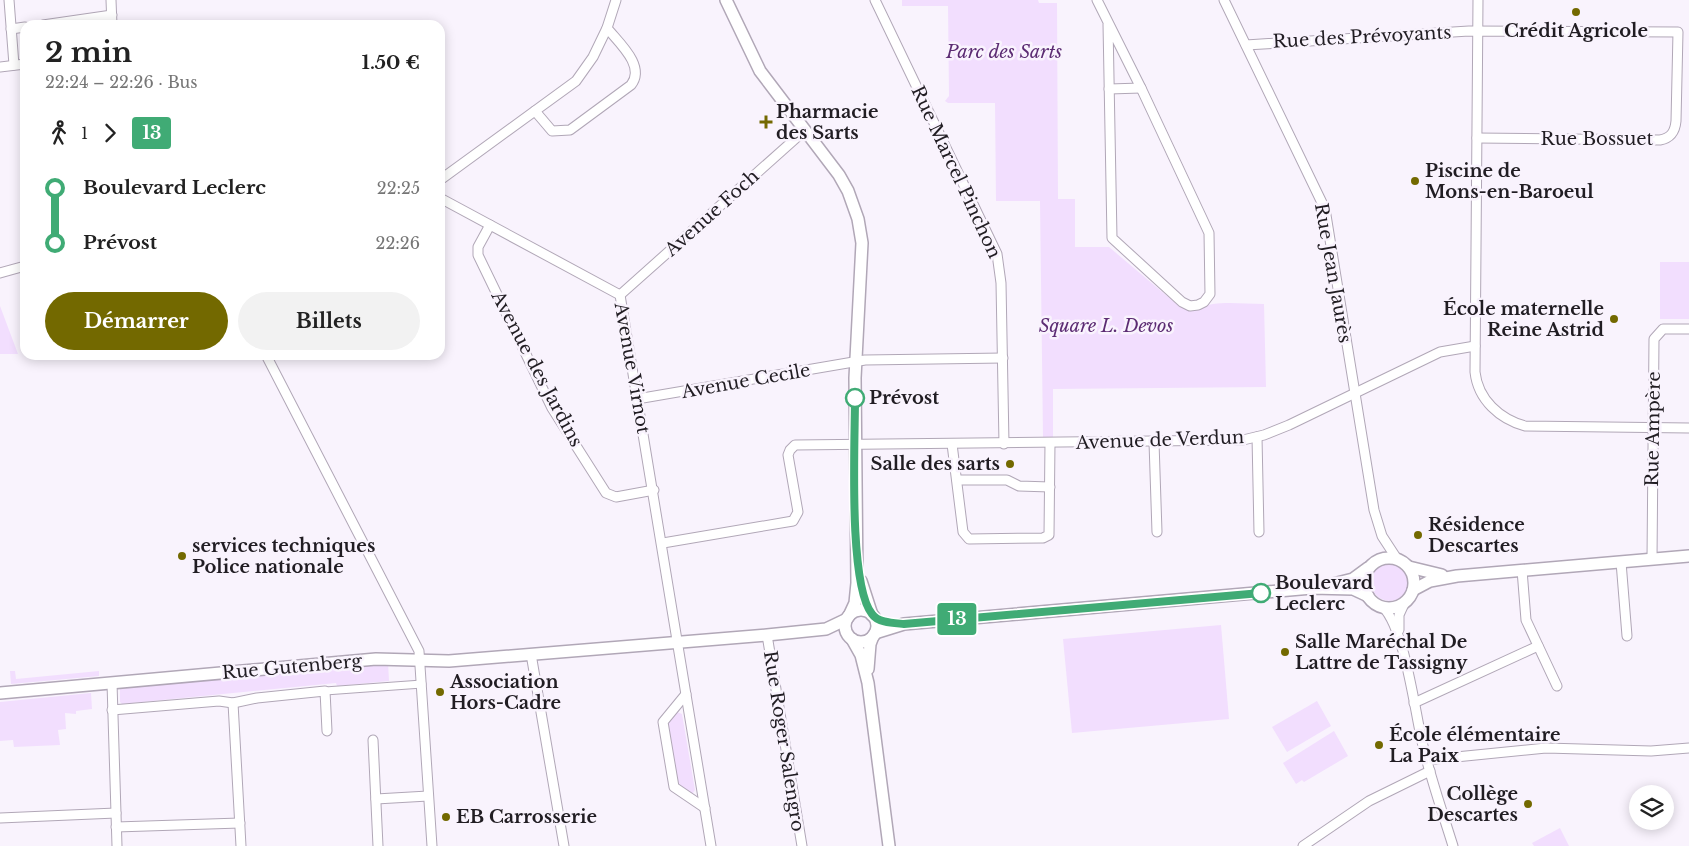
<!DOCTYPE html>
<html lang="fr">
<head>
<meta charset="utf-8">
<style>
  :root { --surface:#fff; --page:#f2f2f2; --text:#222; --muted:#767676; --accent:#736900 }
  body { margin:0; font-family:"Libre Baskerville",serif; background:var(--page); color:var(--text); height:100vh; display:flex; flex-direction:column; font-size:19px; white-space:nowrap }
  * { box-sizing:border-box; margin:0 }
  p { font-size:16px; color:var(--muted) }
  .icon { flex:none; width:28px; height:28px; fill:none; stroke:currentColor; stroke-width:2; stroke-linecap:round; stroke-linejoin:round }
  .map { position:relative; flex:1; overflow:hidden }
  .side { position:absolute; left:20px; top:20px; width:425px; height:340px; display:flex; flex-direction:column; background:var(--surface); border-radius:15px; box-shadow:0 2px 12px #0003 }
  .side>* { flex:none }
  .badge { padding:0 10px; border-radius:4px; font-size:18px; line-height:32px }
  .buttons { position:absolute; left:1629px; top:785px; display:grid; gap:10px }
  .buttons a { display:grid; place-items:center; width:45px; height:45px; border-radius:50%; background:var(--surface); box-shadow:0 2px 12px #0003; font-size:25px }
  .map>.badge { position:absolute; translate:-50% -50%; box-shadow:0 0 0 2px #fff }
  .legs { display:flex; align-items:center; gap:8px; height:55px; padding:0 25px; font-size:16px }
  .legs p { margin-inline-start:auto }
  .summary { display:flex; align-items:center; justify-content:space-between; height:85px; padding:0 25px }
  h1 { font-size:28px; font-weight:800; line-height:38px }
  .primary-button { display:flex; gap:10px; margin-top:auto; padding:10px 25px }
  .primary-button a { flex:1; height:58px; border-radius:30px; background:var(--accent); color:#fff; font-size:20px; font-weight:800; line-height:58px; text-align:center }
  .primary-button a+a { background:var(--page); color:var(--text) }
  ul { padding:0 25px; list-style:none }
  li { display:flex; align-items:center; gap:18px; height:55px; font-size:19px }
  li i { display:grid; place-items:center; width:8px; height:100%; margin:0 6px; background:currentColor }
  li i::after { content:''; width:12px; height:12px; margin:-6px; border:4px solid; border-radius:50%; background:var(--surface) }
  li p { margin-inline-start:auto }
  li:first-child i { background:linear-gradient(#0000 50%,currentColor 0) }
  li:last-child i { background:linear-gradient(currentColor 50%,#0000 0) }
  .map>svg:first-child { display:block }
  .green { fill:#f2defe }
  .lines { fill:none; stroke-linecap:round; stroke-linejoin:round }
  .pedestrian-casing { stroke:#b1a7b7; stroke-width:9 }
  .minor-casing { stroke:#b1a7b7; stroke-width:11 }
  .tertiary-casing { stroke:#b1a7b7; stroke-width:14 }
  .pedestrian { stroke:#fff; stroke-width:7 }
  .minor { stroke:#fff; stroke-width:9 }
  .tertiary { stroke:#fff; stroke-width:11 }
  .line-1-casing { stroke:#fff; stroke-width:11 }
  .line-1 { stroke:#40ab75; stroke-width:8 }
  .poi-dot { fill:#736900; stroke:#f9f3fd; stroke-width:2 }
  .stop-1-dot { fill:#fff; stroke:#40ab75; stroke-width:2.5 }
  .labels { text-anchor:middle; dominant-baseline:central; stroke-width:5; stroke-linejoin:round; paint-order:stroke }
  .poi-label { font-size:18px; font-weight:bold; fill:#211d23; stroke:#f9f3fd; text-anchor:start }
  .street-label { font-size:18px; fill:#211d23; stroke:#f9f3fd }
  .park-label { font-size:18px; font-style:italic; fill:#5c2c73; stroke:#f9f3fd }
  .stop-label { font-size:18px; font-weight:bold; fill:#211d23; stroke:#f9f3fd; text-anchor:start }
</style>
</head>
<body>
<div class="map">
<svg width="1689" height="846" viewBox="0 0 1689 846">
  <rect width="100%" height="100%" fill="#f9f3fd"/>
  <!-- green -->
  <g class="green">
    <path d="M902,0H1038L1039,3H1057L1058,199H1075V247H1109L1180,307C1200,316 1198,306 1213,304C1229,302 1248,304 1264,304L1266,387L1053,389V437H1043L1040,201H996L995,103H948L945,101L949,96L948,6H902Z"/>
    <rect x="1660" y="262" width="29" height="57"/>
    <path d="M0,306L18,354H0Z"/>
    <circle cx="1390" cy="582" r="19"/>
    <path d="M1221,625L1229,719L1072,733L1063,639Z"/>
    <path d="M388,662L389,681L337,686L336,683L122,704L120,702V687Z"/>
    <path d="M10,671H15L16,679L99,671V676L11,684Z"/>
    <path d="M91,693L92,709L76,711V714L65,713L66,729L58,730L60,745L14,747L13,740L0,741V702Z"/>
    <path d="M1317,701L1331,726L1287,752L1272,727Z"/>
    <path d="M677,712L682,714L695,790L692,794L678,784L667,725Z"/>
    <path d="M1334,731L1348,756L1304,782L1302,780L1296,784L1283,763Z"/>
    <path d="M1560,828L1569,846H1534L1532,843Z"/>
  </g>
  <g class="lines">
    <defs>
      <path id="pedestrian" d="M325,691L422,684"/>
      <g id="minor">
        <path d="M9,0L14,65"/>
        <path d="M111,0L112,25"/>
        <path d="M875,0L997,254L1001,283L1004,444"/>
        <path d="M1097,0L1141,88L1209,233L1210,294L1204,302L1198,305L1190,306L1182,302L1112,238L1108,24"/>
        <path d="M1224,0L1325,209L1374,510L1382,536L1397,559"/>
        <path d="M1478,0L1475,372C1478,400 1500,419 1525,426L1689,428"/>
        <path d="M43,25L112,15"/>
        <path d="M11,29L25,27"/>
        <path d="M1246,45L1469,31L1678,32L1676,121C1675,132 1671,138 1660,140L1477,138"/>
        <path d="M0,67L25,64"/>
        <path d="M1109,89L1141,88"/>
        <path d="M535,111L552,131L570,130L631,85C646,66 619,43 607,28"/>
        <path d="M440,180L576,81L593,57L607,28L616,0"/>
        <path d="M440,198L620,295L711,846"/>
        <path d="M490,225L478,247V255L552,408L606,493L616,497L654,490"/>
        <path d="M0,273L25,266"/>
        <path d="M620,295L804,131"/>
        <path d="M266,355L419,651L432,846"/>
        <path d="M637,399L865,360L1003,358"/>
        <path d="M1257,437L1259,532"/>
        <path d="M1154,442L1157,532"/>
        <path d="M952,444L963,532L969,539L1043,538L1049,535L1050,443"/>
        <path d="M957,480H1007L1019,486L1050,487"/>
        <path d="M663,543L793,521L798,512L788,455L790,450L795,445L1243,440L1264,435L1289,425L1440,352L1475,346"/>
        <path d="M1652,559L1654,339L1663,329H1689"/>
        <path d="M1621,562L1627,636"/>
        <path d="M1522,570L1526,620L1557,686"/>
        <path d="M1383,607C1406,631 1415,715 1424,750C1432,782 1443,814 1453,846"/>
        <path d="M1399,630V615L1404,604"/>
        <path d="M767,635L802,846"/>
        <path d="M531,654L564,846"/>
        <path d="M112,683L117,846"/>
        <path d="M686,694L663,722L674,787L705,808"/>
        <path d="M233,703L241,846"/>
        <path d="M1414,703L1538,646"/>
        <path d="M112,710L219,701L233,703L257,698L325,691L327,731"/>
        <path d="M373,740L378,846"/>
        <path d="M1426,760L1546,748L1651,751L1689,748"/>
        <path d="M376,799L428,796"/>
        <path d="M0,818L116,813"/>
        <path d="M116,827L240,823"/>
        <path d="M1303,846L1369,801L1430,771"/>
      </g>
      <g id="tertiary">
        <path d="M726,0L760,71L839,175L848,191L858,219L862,243L855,378L857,583L855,603L849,616"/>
        <circle cx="1389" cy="583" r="25"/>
        <path d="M1409,567L1442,575"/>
        <path d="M861,581L872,615"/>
        <path d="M1333,584L1353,579L1368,568"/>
        <path d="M1413,590L1430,581L1457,576L1689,556"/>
        <circle cx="861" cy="626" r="16"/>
        <path d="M875,633L904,624L1312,588L1353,589L1368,596"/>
        <path d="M852,639L861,655L868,683L889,846"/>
        <path d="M868,669L870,644L873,636"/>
        <path d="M0,693L376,659L449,661L767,635L826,629L847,619"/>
      </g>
    </defs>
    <!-- pedestrian casing -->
    <use href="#pedestrian" class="pedestrian-casing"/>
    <!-- minor casing -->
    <use href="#minor" class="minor-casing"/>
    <!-- tertiary casing -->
    <use href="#tertiary" class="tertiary-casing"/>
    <!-- pedestrian -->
    <use href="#pedestrian" class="pedestrian"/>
    <!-- minor -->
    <use href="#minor" class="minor"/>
    <!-- tertiary -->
    <use href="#tertiary" class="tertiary"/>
  </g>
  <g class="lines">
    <defs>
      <path id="line-1" d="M855,398C855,441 848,584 872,614C878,623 894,623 904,624L1261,593"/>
    </defs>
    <!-- line-1 casing -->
    <use href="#line-1" class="line-1-casing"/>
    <!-- line-1 -->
    <use href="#line-1" class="line-1"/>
  </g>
  <!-- markers -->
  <g class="poi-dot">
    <circle cx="1576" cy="12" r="5"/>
    <path d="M763.5 114.5h5v5h5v5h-5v5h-5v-5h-5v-5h5z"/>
    <circle cx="1415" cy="181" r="5"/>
    <circle cx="1614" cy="319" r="5"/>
    <circle cx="1010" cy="464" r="5"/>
    <circle cx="1418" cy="535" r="5"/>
    <circle cx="182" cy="556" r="5"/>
    <circle cx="1285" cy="652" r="5"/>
    <circle cx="440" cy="692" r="5"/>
    <circle cx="1379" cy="745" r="5"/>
    <circle cx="1528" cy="804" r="5"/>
    <circle cx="446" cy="817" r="5"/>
  </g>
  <g class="stop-1-dot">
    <circle cx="855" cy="398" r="9"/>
    <circle cx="1261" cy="593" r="9"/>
  </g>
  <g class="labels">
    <!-- poi labels -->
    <g class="poi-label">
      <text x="1576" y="31" text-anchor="middle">Crédit Agricole</text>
      <text x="776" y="112">Pharmacie<tspan x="776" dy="21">des Sarts</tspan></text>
      <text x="1425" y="171">Piscine de<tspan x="1425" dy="21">Mons-en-Baroeul</tspan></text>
      <text x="1604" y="309" text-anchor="end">École maternelle<tspan x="1604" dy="21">Reine Astrid</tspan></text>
      <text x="1000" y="464" text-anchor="end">Salle des sarts</text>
      <text x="1428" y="525">Résidence<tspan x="1428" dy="21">Descartes</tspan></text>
      <text x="192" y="546">services techniques<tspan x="192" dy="21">Police nationale</tspan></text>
      <text x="1295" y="642">Salle Maréchal De<tspan x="1295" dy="21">Lattre de Tassigny</tspan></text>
      <text x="450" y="682">Association<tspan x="450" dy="21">Hors-Cadre</tspan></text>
      <text x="1389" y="735">École élémentaire<tspan x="1389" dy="21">La Paix</tspan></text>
      <text x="1518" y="794" text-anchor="end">Collège<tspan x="1518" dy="21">Descartes</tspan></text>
      <text x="456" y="817">EB Carrosserie</text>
    </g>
    <!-- street labels -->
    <g class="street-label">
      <text transform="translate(1362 37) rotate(-3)">Rue des Prévoyants</text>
      <text x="1597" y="139">Rue Bossuet</text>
      <text transform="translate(956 172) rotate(65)">Rue Marcel Pinchon</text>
      <text transform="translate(712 213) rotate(-42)">Avenue Foch</text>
      <text transform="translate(1333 273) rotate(80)">Rue Jean Jaurès</text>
      <text transform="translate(632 368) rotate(80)">Avenue Virnot</text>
      <text transform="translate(537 369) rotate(62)">Avenue des Jardins</text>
      <text transform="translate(746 381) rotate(-10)">Avenue Cecile</text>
      <text transform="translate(1653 429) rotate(-89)">Rue Ampère</text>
      <text transform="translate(1160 440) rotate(-2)">Avenue de Verdun</text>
      <text transform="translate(292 667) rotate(-5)">Rue Gutenberg</text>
      <text transform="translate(784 741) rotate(81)">Rue Roger Salengro</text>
    </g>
    <!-- park labels -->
    <g class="park-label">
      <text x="1004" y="52">Parc des Sarts</text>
      <text x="1106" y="326">Square L. Devos</text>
    </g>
    <!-- stop labels -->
    <g class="stop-label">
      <text x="869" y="398">Prévost</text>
      <text x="1275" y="583">Boulevard<tspan x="1275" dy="21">Leclerc</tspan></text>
    </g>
  </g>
</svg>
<div class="buttons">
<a><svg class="icon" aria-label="layers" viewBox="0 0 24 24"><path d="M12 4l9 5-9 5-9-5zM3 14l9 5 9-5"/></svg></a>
</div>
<b class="badge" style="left:957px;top:619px;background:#40ab75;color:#fff">13</b>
<section class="side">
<div class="summary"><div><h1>2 min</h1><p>22:24 – 22:26 · Bus</p></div><b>1.50 €</b></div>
<div class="legs"><svg class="icon" aria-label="walk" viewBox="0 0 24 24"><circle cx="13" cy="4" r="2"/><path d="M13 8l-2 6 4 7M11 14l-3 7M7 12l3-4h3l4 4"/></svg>1<svg class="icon" aria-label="forward" viewBox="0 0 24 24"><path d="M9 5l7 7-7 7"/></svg><b class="badge" style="background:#40ab75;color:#fff">13</b></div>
<ul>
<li><i style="color:#40ab75"></i><b>Boulevard Leclerc</b><p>22:25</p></li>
<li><i style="color:#40ab75"></i><b>Prévost</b><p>22:26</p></li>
</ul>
<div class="primary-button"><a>Démarrer</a><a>Billets</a></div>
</section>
</div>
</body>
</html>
